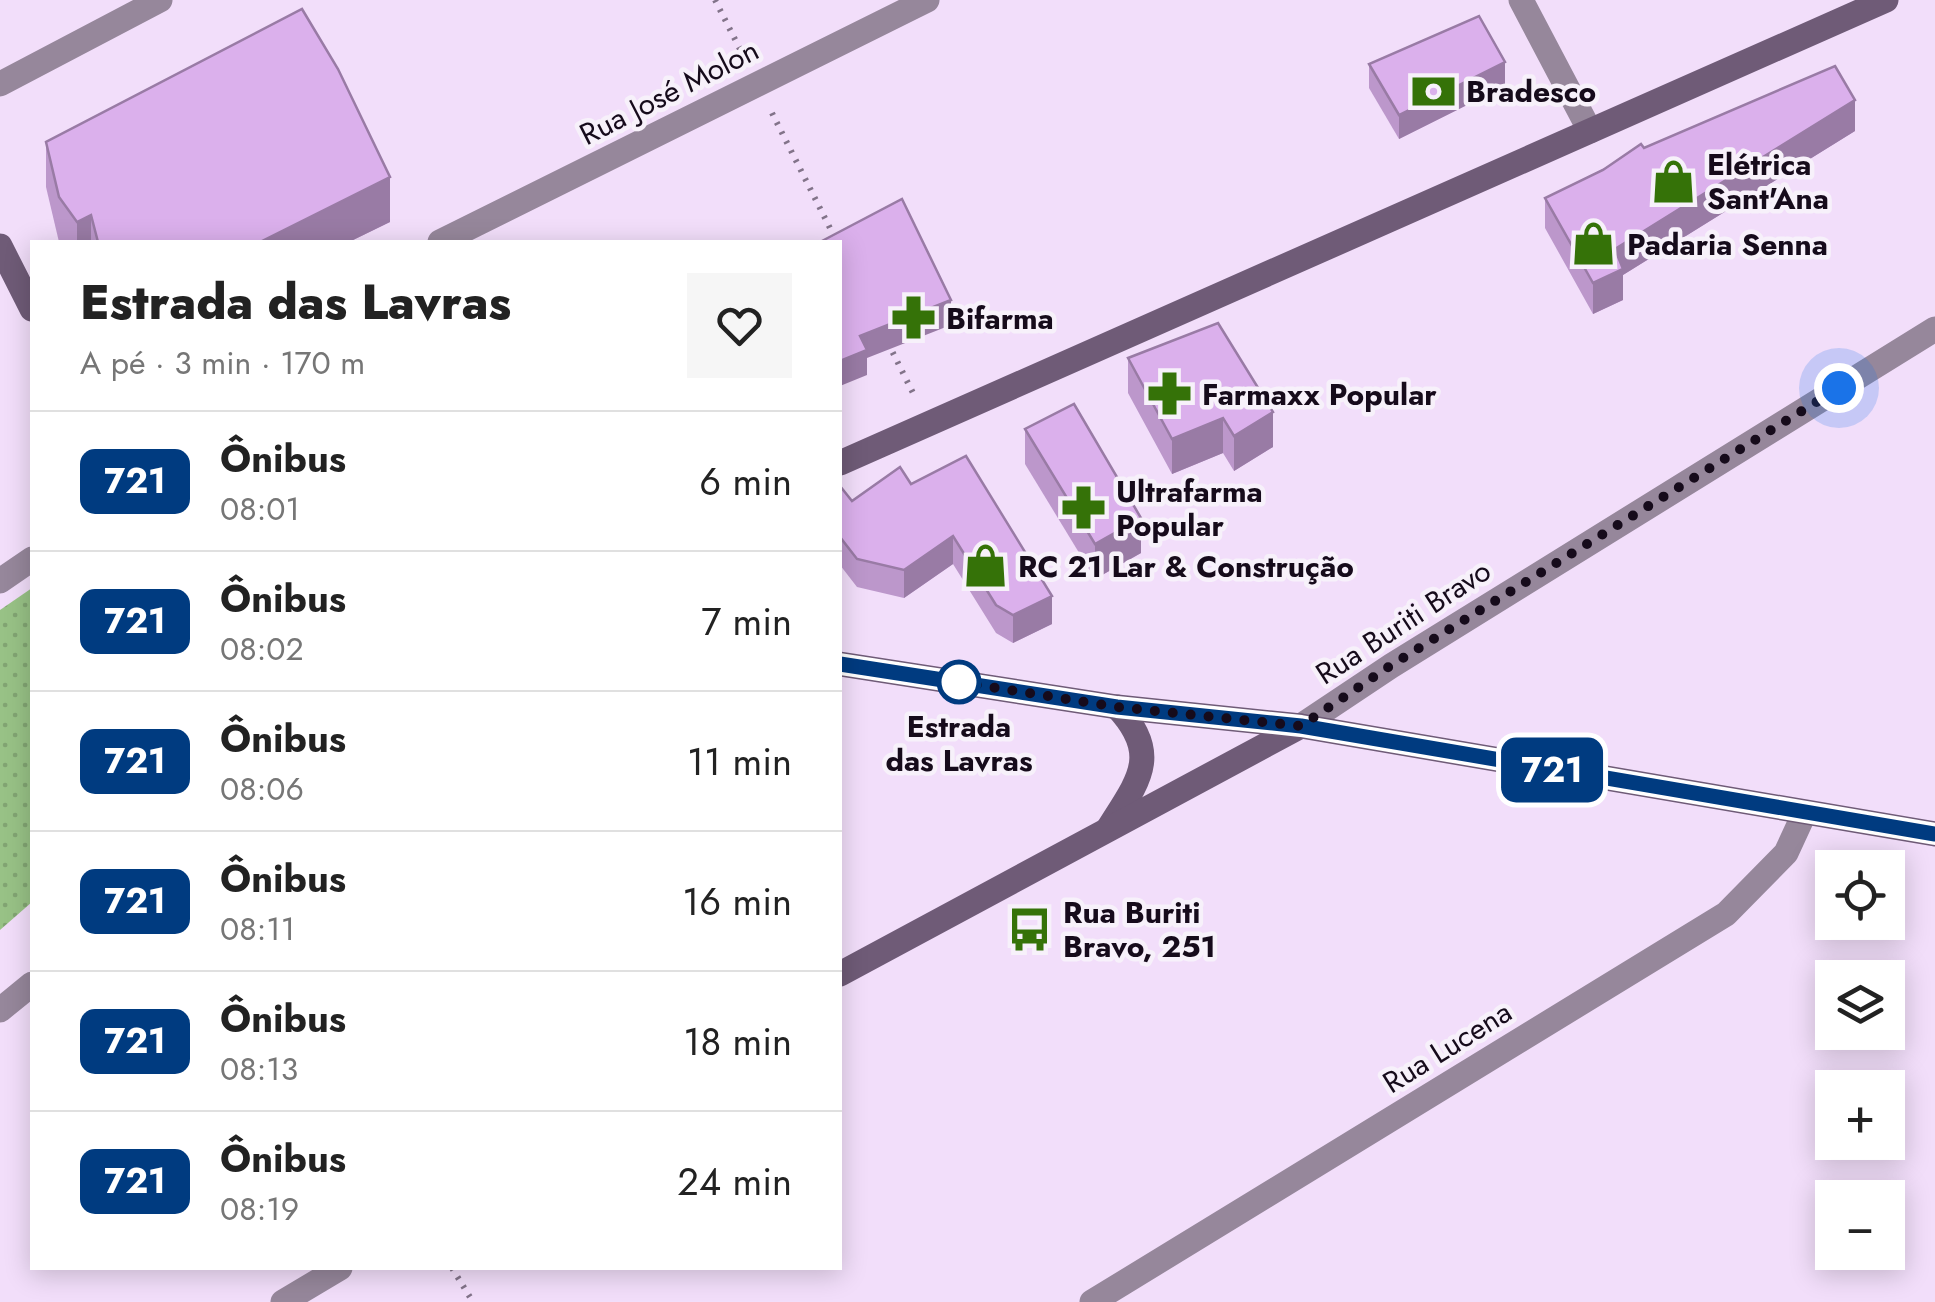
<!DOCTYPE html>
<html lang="pt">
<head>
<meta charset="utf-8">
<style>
  :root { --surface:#fff; --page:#f6f6f6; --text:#222; --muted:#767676; --line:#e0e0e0 }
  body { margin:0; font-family:Jost,sans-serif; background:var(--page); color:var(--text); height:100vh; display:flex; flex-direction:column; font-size:38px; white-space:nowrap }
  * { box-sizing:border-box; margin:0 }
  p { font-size:32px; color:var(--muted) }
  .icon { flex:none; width:55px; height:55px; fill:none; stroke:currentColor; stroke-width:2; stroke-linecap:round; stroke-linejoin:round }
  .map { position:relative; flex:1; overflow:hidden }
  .side { position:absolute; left:30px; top:240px; width:812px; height:1030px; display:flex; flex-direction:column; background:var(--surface); border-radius:0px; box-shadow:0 5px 25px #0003 }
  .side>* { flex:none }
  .badge { padding:0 20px; border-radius:15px; font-size:35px; line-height:65px }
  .fabs { position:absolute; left:1815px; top:850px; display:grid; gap:20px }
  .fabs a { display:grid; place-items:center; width:90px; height:90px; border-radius:0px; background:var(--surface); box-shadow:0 5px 25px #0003; font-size:50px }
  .you { position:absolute; width:50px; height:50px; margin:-25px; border:8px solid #fff; border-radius:50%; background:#1a73e8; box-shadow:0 0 0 15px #1a73e833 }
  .map>.badge { position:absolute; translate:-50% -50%; box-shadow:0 0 0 5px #fff }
  .round { display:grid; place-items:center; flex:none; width:105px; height:105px; border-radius:0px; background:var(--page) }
  .head { display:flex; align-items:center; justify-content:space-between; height:170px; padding:0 50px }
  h1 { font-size:48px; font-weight:800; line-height:75px }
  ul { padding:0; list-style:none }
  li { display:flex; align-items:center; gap:30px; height:140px; padding:0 50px; border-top:2px solid var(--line) }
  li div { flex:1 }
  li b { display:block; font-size:38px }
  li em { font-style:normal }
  li .badge { min-width:110px; font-weight:700; text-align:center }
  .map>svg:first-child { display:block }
  .grass { fill:url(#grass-dots) }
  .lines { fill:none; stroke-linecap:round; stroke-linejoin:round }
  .path { stroke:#827389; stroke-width:6; stroke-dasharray:2.5 8; stroke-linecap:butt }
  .minor { stroke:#96879b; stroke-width:25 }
  .secondary { stroke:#6f5b77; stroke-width:25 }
  .wall { fill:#bc97cb }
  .shaded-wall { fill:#997ba5 }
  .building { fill:#dbb0ec; stroke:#997ba5; stroke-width:2.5 }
  .line-casing { stroke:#fff; stroke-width:22 }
  .line { stroke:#003b80; stroke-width:15 }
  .walk { stroke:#160b1b; stroke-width:10; stroke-dasharray:0 18 }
  .stop-dot { fill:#fff; stroke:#003b80; stroke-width:5 }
  .labels { text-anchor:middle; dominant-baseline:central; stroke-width:9; stroke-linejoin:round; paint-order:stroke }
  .poi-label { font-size:30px; font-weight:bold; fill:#160b1b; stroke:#f7f1fa; text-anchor:start }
  .street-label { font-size:30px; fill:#160b1b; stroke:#f7f1fa }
  .stop-label { font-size:30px; font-weight:bold; fill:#160b1b; stroke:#f7f1fa }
</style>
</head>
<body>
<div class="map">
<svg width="1935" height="1302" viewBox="0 0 1935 1302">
  <defs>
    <pattern id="grass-dots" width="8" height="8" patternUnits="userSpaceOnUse" patternTransform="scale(2.5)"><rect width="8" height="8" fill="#98c286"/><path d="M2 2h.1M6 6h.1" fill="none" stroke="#82a573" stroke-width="1.8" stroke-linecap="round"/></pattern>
  </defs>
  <rect width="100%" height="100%" fill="#f2defa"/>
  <!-- grass -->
  <path class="grass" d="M32,588V902L0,930V610Z"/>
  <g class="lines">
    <!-- path -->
    <g class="path">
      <path d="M715,0L744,57"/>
      <path d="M772,113L837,242"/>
      <path d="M888,343L916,399"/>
      <path d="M452,1268L473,1302"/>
    </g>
    <!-- minor -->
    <g class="minor">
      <path d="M1521,0L1590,131"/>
      <path d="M0,84L160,0"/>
      <path d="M440,242L927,0"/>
      <path d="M0,581L32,559"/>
      <path d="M1301,726L1391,666L1935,329"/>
      <path d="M0,1010L32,984"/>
      <path d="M283,1302L340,1268"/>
      <path d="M1092,1302L1726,914L1786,853L1804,814"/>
    </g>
    <!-- secondary -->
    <g class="secondary">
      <path d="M0,246L32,309"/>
      <path d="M840,463L1886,0"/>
      <path d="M840,664L1117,707L1301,726L1935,834"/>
      <path d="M1108,829C1138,781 1162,755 1117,707"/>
      <path d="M840,974L1301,726"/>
    </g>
  </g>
  <!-- wall -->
  <g class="wall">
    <path d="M1369,64L1505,86L1399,139L1369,88Z"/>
    <path d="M1855,131L1623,275V300L1593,314L1545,228V198L1644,148Z"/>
    <path d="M46,142L390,222L349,242H59L46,187Z"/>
    <path d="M1128,358L1273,447L1234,471L1223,453L1172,474L1128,393Z"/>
    <path d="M1025,429L1141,553L1095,579L1025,464Z"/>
    <path d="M911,484L1052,624L1013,643L996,633L953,564L904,598L857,587L840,565V486L852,501Z"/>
  </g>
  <!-- shaded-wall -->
  <g class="shaded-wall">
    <path d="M1505,62V86L1399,139V115Z"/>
    <path d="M1855,100V131L1623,275V300L1593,314V283L1615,249Z"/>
    <path d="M390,177V222L349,242H260Z"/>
    <path d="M91,215V242H77V222Z"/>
    <path d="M951,300V325L867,358V375L840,386V361L860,336Z"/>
    <path d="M1273,412V447L1234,471V436Z"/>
    <path d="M1223,418V453L1172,474V439Z"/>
    <path d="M1141,518V553L1095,579V544Z"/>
    <path d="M953,536V564L904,598V570Z"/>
    <path d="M1052,596V624L1013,643V615Z"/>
  </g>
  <!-- building -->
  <g class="building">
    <path d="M302,9L338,69L390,177L260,242H98L91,215L77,222L59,197L46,142Z"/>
    <path d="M1479,16L1505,62L1399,115L1369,64Z"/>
    <path d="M1835,66L1855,100L1615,249L1623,269L1593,283L1545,198L1603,170L1641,144L1644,148Z"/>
    <path d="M902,199L951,300L860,336L867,350L840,361V242H820Z"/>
    <path d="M1218,323L1273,412L1234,436L1223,418L1172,439L1128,358Z"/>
    <path d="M1074,404L1141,518L1095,544L1025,429Z"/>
    <path d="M966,456L1052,596L1013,615L996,605L953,536L904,570L857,559L840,537V486L852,501L900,467L911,484Z"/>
  </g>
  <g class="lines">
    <defs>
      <path id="line" d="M840,664L1117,707L1301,726L1935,834"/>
    </defs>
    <!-- line casing -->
    <use href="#line" class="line-casing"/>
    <!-- line -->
    <use href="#line" class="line"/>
    <!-- walk -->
    <path class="walk" d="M959,682L1117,707L1301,726L1390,666L1839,388"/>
  </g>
  <!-- icons -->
  <defs>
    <symbol id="bank-bare" viewBox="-9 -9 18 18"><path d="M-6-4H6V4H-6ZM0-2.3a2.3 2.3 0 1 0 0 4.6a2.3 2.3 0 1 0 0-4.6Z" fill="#357208" stroke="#f7f1fa" stroke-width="2.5" paint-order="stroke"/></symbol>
    <symbol id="shop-bare" viewBox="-9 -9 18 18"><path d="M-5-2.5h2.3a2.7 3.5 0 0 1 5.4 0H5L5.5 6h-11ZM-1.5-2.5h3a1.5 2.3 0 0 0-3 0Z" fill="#357208" stroke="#f7f1fa" stroke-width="2.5" paint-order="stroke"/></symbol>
    <symbol id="pharmacy-bare" viewBox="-9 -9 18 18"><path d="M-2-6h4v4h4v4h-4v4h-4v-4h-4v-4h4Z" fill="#357208" stroke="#f7f1fa" stroke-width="2.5" paint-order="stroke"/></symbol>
    <symbol id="bus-bare" viewBox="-9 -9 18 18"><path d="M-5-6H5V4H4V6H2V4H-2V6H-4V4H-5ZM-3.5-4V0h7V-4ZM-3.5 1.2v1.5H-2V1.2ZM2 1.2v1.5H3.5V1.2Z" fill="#357208" stroke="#f7f1fa" stroke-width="2.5" paint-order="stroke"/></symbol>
  </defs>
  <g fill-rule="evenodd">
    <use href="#bank-bare" x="1402" y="60" width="63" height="63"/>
    <use href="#shop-bare" x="1642" y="150" width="63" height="63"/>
    <use href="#shop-bare" x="1562" y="212" width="63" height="63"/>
    <use href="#pharmacy-bare" x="882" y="286" width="63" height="63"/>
    <use href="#pharmacy-bare" x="1138" y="362" width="63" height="63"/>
    <use href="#pharmacy-bare" x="1052" y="476" width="63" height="63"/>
    <use href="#shop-bare" x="954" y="534" width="63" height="63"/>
    <use href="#bus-bare" x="998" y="898" width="63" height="63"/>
  </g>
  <!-- markers -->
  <circle class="stop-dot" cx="959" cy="682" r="20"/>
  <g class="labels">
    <!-- poi labels -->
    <g class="poi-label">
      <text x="1466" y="91">Bradesco</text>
      <text x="1707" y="164">Elétrica<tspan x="1707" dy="34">Sant'Ana</tspan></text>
      <text x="1627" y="244">Padaria Senna</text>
      <text x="946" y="318">Bifarma</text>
      <text x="1202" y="394">Farmaxx Popular</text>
      <text x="1116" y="491">Ultrafarma<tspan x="1116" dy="34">Popular</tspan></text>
      <text x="1018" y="566">RC 21 Lar &amp; Construção</text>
      <text x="1063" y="912">Rua Buriti<tspan x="1063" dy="34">Bravo, 251</tspan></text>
    </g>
    <!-- street labels -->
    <g class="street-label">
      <text transform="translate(669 92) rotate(-27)">Rua José Molon</text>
      <text transform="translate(1403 622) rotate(-33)">Rua Buriti Bravo</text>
      <text transform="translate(1447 1047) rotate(-32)">Rua Lucena</text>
    </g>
    <!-- stop labels -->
    <g class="stop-label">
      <text x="959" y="726">Estrada<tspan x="959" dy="34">das Lavras</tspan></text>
    </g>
  </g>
</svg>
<div class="fabs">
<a><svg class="icon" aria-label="locate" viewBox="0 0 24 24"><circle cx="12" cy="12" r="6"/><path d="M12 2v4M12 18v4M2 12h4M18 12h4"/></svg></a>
<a><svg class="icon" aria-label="layers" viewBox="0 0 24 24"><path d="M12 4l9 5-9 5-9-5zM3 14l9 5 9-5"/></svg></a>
<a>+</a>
<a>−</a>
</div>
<div class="you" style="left:1839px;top:388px"></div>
<b class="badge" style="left:1552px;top:770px;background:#003b80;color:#fff">721</b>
<section class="side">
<div class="head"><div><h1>Estrada das Lavras</h1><p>A pé · 3 min · 170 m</p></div><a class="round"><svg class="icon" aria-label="heart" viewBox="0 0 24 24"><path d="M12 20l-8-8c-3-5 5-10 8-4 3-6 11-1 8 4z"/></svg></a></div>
<ul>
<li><span class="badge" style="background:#003b80;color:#fff">721</span><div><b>Ônibus</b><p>08:01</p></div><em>6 min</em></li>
<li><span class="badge" style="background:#003b80;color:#fff">721</span><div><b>Ônibus</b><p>08:02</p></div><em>7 min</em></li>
<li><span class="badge" style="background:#003b80;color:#fff">721</span><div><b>Ônibus</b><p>08:06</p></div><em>11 min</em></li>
<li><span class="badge" style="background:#003b80;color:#fff">721</span><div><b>Ônibus</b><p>08:11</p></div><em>16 min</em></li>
<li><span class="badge" style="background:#003b80;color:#fff">721</span><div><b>Ônibus</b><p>08:13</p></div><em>18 min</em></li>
<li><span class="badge" style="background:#003b80;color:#fff">721</span><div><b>Ônibus</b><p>08:19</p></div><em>24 min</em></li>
</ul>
</section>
</div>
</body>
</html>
